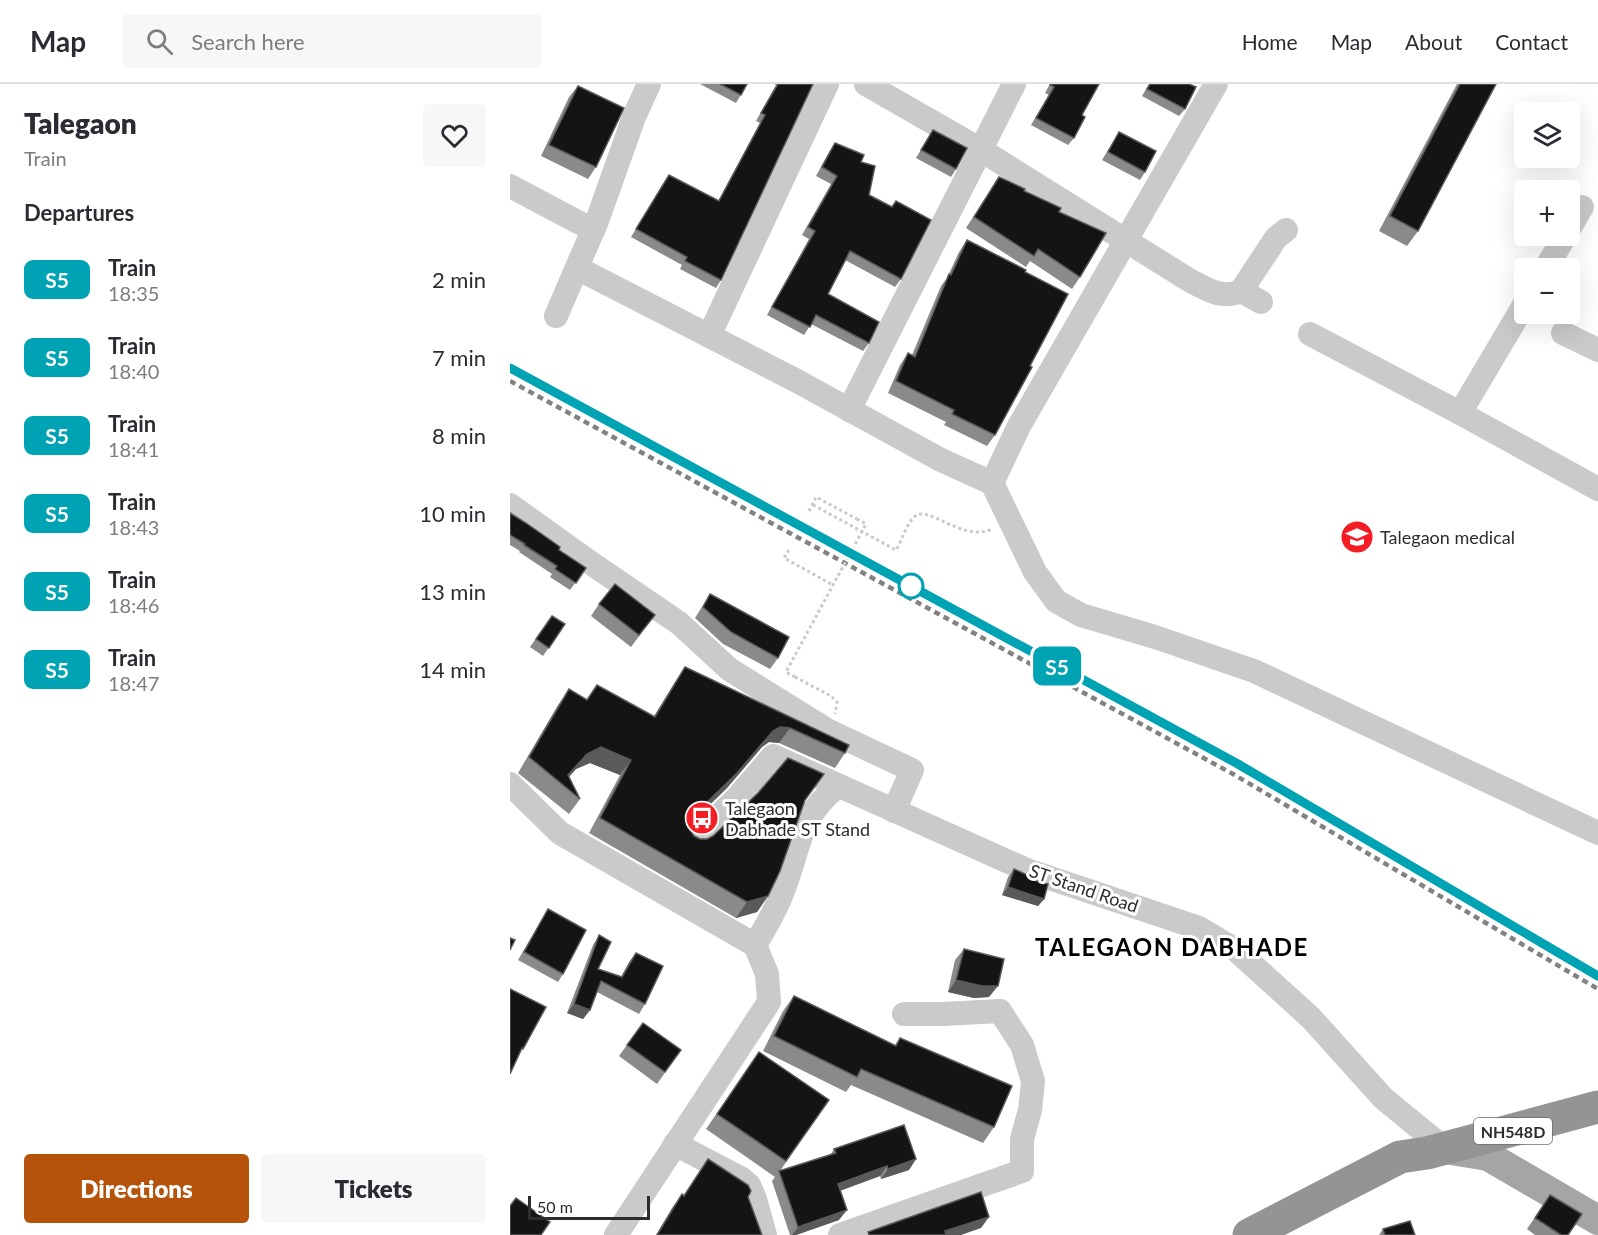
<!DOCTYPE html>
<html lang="en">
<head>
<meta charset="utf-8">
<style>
  :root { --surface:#fff; --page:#f7f7f7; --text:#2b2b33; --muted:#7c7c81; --line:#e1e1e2; --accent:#b45309 }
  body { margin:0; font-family:Lato,sans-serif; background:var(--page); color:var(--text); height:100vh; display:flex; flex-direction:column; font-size:22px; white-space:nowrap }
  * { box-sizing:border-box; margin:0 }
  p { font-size:20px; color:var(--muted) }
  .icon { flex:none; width:33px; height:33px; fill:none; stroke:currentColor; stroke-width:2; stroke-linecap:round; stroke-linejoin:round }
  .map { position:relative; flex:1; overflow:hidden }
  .details { display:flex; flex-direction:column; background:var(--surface); width:510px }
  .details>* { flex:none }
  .badge { padding:0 12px; border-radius:9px; font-size:21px; line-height:39px }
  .tools { position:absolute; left:1004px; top:18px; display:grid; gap:12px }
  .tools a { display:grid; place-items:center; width:66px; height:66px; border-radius:6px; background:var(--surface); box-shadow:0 6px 24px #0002; font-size:30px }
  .scale { position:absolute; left:18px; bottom:15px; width:122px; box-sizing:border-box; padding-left:6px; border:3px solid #2d2d2d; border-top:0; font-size:16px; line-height:21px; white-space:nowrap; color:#2d2d2d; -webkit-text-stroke:4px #fff; paint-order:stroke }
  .map>.badge { position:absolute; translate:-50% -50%; box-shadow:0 0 0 3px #fff }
  h2 { padding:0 24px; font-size:22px; line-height:54px }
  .round { display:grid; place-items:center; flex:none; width:63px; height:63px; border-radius:6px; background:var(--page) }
  .head { display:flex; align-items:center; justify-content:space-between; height:102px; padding:0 24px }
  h1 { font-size:28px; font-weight:800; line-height:45px }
  .action { display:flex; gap:12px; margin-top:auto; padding:12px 24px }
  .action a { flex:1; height:69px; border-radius:6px; background:var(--accent); color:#fff; font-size:24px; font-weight:800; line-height:69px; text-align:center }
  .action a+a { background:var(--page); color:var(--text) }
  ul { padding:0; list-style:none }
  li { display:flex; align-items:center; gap:18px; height:78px; padding:0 24px }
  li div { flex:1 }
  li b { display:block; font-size:22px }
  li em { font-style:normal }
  li .badge { min-width:66px; font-weight:700; text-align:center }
  header { display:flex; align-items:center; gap:36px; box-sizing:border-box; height:84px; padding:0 30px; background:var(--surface); border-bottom:2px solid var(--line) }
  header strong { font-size:28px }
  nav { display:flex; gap:33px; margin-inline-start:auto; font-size:21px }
  .search { width:420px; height:54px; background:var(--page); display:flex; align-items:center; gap:15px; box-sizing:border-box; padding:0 21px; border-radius:6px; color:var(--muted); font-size:22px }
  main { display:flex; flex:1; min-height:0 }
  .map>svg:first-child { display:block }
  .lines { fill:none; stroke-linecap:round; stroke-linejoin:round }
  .path { stroke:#cacaca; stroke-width:3; stroke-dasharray:3 3; stroke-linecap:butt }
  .minor { stroke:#cacaca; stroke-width:24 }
  .major { stroke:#a5a5a5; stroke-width:30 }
  .highway { stroke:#949494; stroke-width:33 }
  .rail { stroke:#828282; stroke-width:4.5; stroke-dasharray:6 4.5; stroke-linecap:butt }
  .path-bridge { stroke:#cacaca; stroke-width:3; stroke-dasharray:3 3; stroke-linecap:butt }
  .wall { fill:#8a8a8a }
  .shaded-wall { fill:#5a5a5a }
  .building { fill:#141414; stroke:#5a5a5a; stroke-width:1.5 }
  .line-casing { stroke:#fff; stroke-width:14 }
  .line { stroke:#00a3b4; stroke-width:9 }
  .stop-dot { fill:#fff; stroke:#00a3b4; stroke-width:3 }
  .labels { text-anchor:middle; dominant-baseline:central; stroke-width:6; stroke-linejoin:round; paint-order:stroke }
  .shield { fill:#fff; stroke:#6c6c6c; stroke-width:1.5 }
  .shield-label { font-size:16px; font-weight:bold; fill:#2d2d2d }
  .poi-label { font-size:18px; fill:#2d2d2d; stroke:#fff; text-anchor:start }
  .street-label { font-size:18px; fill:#2d2d2d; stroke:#fff }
  .district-label { font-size:24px; font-weight:bold; letter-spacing:1.5px; fill:#000; stroke:#fff }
</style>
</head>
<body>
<header>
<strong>Map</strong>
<div class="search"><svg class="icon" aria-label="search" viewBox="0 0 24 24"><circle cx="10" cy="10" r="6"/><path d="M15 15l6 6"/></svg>Search here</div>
<nav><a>Home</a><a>Map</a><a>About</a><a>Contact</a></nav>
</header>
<main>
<section class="details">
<div class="head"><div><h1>Talegaon</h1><p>Train</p></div><a class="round"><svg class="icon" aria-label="heart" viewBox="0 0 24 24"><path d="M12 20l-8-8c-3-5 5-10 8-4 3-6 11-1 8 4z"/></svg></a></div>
<h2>Departures</h2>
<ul>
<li><span class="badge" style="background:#00a3b4;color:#fff">S5</span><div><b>Train</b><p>18:35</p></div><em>2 min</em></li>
<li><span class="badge" style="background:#00a3b4;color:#fff">S5</span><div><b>Train</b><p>18:40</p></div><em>7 min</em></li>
<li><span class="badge" style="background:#00a3b4;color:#fff">S5</span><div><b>Train</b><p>18:41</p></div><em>8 min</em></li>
<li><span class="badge" style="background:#00a3b4;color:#fff">S5</span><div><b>Train</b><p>18:43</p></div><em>10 min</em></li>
<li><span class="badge" style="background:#00a3b4;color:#fff">S5</span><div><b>Train</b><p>18:46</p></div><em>13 min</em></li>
<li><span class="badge" style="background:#00a3b4;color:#fff">S5</span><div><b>Train</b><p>18:47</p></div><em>14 min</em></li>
</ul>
<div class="action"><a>Directions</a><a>Tickets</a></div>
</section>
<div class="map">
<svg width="1088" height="1151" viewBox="0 0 1088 1151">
  <rect width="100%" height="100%" fill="#fff"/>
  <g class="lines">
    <!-- path -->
    <g class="path">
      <path d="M303,421L386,466C392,456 396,441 404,433C417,419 452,459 482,445"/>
      <path d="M299,427L306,413L347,435"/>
      <path d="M279,466L274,474L323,501"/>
      <path d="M285,593L321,612L327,618L325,630"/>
    </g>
    <!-- minor -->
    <g class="minor">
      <path d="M356,0L471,66L679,196C697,205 712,216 731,207L766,154L776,146"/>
      <path d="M706,0L509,342L482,399L525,488L546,517L571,531L645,553L744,587L1088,749"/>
      <path d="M0,102L83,146"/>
      <path d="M1059,145L1072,123"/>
      <path d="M67,184L287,297L431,376L482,399"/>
      <path d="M1036,184L1055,152"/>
      <path d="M731,207L751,218"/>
      <path d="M46,232L87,137L124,33L139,0"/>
      <path d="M1053,249L1088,266"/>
      <path d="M800,250L950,329L1088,405"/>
      <path d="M199,252L317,0"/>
      <path d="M339,326L504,0"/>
      <path d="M950,329L1014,221"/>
      <path d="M0,421L78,477L169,539L219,585L317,646L402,686L384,727"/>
      <path d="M0,700L50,749L245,861"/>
      <path d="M183,757L227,714L263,672L519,787L689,844L726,866L801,934L873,1014L935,1065"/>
      <path d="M165,1060L232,1095L239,1101L245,1115L255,1151"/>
      <path d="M106,1151L259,918L257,890L245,861C255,844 266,826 273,807C290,764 288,733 328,702"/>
      <path d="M330,1151L512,1087V1055L520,1026L523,997L512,961L490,927L433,930H394"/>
    </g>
    <!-- major -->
    <path class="major" d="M935,1065L978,1072L1088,1136"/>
    <!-- highway -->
    <path class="highway" d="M739,1151L890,1073L917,1069L1088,1023"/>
    <!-- rail -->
    <g class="rail">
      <path d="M0,284L728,680L1088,892"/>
      <path d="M0,297L723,690L1088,905"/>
    </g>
    <!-- path-bridge -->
    <path class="path-bridge" d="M285,593L276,588L356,440L347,435"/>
  </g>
  <!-- wall -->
  <g class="wall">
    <path d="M190,0H237L226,19Z"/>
    <path d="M264,0H303L211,196L206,204L170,185L172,181L121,153L159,91L208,117L250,39L246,37L266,1Z"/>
    <path d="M540,0H589L572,31L564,54L558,61L521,41L539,11L535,9Z"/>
    <path d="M639,0H679L675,25L669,32L632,12Z"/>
    <path d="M947,0H986L908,147L897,162L869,147Z"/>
    <path d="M68,2L86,83L78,95L31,72L59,13Z"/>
    <path d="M423,46L446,85L441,93L406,74Z"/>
    <path d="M609,48L635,88L630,96L592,76Z"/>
    <path d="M325,59L351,78L359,111L382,123L386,117L391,195L385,203L335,176L318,210L359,259L353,267L301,240L294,251L257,231L299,155L292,151L321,100L306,92L319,68Z"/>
    <path d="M489,93L514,107L570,193L562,205L520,177L516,183L456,144Z"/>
    <path d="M457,156L515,188L485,351L477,362L434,341L436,338L378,309L390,281L398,269L402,271L431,202L437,194L449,168Z"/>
    <path d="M0,429L49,466L76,484L60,506L40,493L42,490L9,468L10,467L0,461Z"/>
    <path d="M200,510L268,574L260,585L213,560L185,534Z"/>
    <path d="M89,520L145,531L121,563L81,532Z"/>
    <path d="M42,532L55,540L33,572L20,563Z"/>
    <path d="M175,583L335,669L325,684L269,659L259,658L252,663L217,704L180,740V746L184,752L190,755H197L295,717L258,812L247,828L226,834L79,749L110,691L80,679L66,685L59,693L70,715L59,730L8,689L48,621L59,605L77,616L144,632L165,598Z"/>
    <path d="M504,785L521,795L534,815L528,822L492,811L498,793Z"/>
    <path d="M38,825L53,890L48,898L8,876Z"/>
    <path d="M89,851L88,885L111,893L119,878L126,869L135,920L129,930L87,908L80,926L73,935L57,929L83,861Z"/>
    <path d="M454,865L479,913L464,914L438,908L445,876Z"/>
    <path d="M284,912L385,961L390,954L484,1043L473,1059L341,1001L336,1008L253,967L273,927Z"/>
    <path d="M133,939L171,966L147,1000L109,972Z"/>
    <path d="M249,968L319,1016L270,1087L321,1070L324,1065L406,1075L399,1086L371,1095L370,1092L330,1107L329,1136L286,1151H280L262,1097L265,1093L196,1045Z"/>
    <path d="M198,1075L238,1113L252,1151H146L162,1124L172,1110L174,1111Z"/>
    <path d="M1040,1111L1058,1151H1025L1017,1145Z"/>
    <path d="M873,1145L905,1151H869Z"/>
  </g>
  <!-- shaded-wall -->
  <g class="shaded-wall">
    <path d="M270,643L280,644L269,659L259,658L252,663L217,704L173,747L184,731L263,647Z"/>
    <path d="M91,663L121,676L110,691L80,679L66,685L52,700L58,691L77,670Z"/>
    <path d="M498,803L534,815L528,822L492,811Z"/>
    <path d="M258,812L247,828L226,834L237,818Z"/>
    <path d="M446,896L488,902L479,913L464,914L438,908Z"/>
    <path d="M64,920L80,926L73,935L57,929Z"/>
    <path d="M406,1075L399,1086L371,1095L378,1085Z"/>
    <path d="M377,1082L370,1092L321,1110L328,1100Z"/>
    <path d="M337,1126L329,1136L286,1151H282L288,1143Z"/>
    <path d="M479,1133L471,1144L451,1151H432L435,1147Z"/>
  </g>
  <!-- building -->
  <g class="building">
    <path d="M210,0H237L231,11Z"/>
    <path d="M268,0H303L211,196L175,177L177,173L126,145L159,91L209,117L255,31L251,29Z"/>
    <path d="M541,0H589L572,31L575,33L564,54L526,34L544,3L540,1Z"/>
    <path d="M640,0H679L686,3L675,25L637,5Z"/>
    <path d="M950,0H986L908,147L880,132Z"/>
    <path d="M68,2L114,24L86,83L39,61Z"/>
    <path d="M423,46L457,64L446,85L411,66Z"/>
    <path d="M609,48L646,67L635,88L598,68Z"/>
    <path d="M325,59L354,71L351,78L365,82L359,111L382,123L386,117L421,136L391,195L340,167L318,210L369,238L359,259L306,231L300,243L262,223L305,147L298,143L327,92L312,83Z"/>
    <path d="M489,93L515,105L514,107L551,124L549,128L596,149L570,193L528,165L524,172L464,133Z"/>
    <path d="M457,156L516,186L515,188L558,210L520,282L522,283L485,351L442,330L444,326L386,297L398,269L405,273L439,190L441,191Z"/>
    <path d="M0,429L16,439L50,463L49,466L76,484L66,499L45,485L47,482L14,461L15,460L0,451Z"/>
    <path d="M105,500L145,531L129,551L89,520Z"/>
    <path d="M200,510L279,553L268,574L221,548L193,523Z"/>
    <path d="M42,532L55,540L39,564L26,555Z"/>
    <path d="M175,583L339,661L335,669L280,644L270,643L263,647L227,689L184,731L180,737V746L184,752L190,755H197L203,752L248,709L278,674L314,690L295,716L270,787L258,812L237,818L90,734L121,676L91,663L77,670L58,691L70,715L19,673L59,605L77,616L87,601L145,633Z"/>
    <path d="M504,785L522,793L521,795L538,800L534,815L498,803Z"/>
    <path d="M38,825L76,846L53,890L14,868Z"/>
    <path d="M89,851L101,858L88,885L112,893L126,869L153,882L135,920L91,897L80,926L64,920Z"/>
    <path d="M0,854L5,856L0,866Z"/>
    <path d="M454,865L494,875L488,902H472L446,896Z"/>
    <path d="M0,905L36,923L13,965L12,964L0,990Z"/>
    <path d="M284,912L386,962L390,954L502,1002L484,1043L351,985L347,993L264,952Z"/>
    <path d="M133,939L171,966L155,988L117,961Z"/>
    <path d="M249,968L319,1016L276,1077L207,1030Z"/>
    <path d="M394,1041L406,1075L378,1085L377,1082L328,1100L337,1126L288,1143L269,1087L326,1069L324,1065Z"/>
    <path d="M198,1075L238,1101L241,1107L238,1113L252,1151H147L172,1110L174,1112Z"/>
    <path d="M471,1108L479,1133L435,1147L436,1151H359L358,1148Z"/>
    <path d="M1040,1111L1072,1130L1058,1151H1051L1025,1134Z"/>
    <path d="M6,1114L40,1138L31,1151H0V1122Z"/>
    <path d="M900,1137L905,1151H875L873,1145Z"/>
  </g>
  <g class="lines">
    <defs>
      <path id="line" d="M0,284L728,680L1088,892"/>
    </defs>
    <!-- line casing -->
    <use href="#line" class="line-casing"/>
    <!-- line -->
    <use href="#line" class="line"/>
  </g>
  <!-- icons -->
  <defs>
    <symbol id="university-disc" viewBox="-11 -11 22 22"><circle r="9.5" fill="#f51d24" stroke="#fff"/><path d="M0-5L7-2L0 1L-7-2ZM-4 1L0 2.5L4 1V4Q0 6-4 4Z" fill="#fff"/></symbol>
    <symbol id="bus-disc" viewBox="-11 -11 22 22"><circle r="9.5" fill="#f51d24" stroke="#fff"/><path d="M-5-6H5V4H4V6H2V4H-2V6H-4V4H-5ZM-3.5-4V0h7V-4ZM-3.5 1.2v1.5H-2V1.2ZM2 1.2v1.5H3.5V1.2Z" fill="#fff"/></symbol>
  </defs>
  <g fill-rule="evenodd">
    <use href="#university-disc" x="828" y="434" width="38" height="38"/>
    <use href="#bus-disc" x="173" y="715" width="38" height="38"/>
  </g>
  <!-- markers -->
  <circle class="stop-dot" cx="401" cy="502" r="12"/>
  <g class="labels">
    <!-- shield labels -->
    <rect class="shield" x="964" y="1034" width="78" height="26" rx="4.5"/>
    <g class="shield-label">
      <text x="1003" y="1047">NH548D</text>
    </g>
    <!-- poi labels -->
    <g class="poi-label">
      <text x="870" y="453">Talegaon medical</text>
      <text x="215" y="724">Talegaon<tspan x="215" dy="21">Dabhade ST Stand</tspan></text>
    </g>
    <!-- street labels -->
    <g class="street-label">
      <text transform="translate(574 804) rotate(19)">ST Stand Road</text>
    </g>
    <!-- district labels -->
    <g class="district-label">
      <text x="662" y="862">TALEGAON DABHADE</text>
    </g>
  </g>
</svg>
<div class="tools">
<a><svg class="icon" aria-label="layers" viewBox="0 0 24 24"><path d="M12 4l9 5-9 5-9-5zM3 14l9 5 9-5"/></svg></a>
<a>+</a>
<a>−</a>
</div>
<div class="scale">50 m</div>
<b class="badge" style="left:547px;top:582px;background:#00a3b4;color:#fff">S5</b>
</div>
</main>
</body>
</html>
